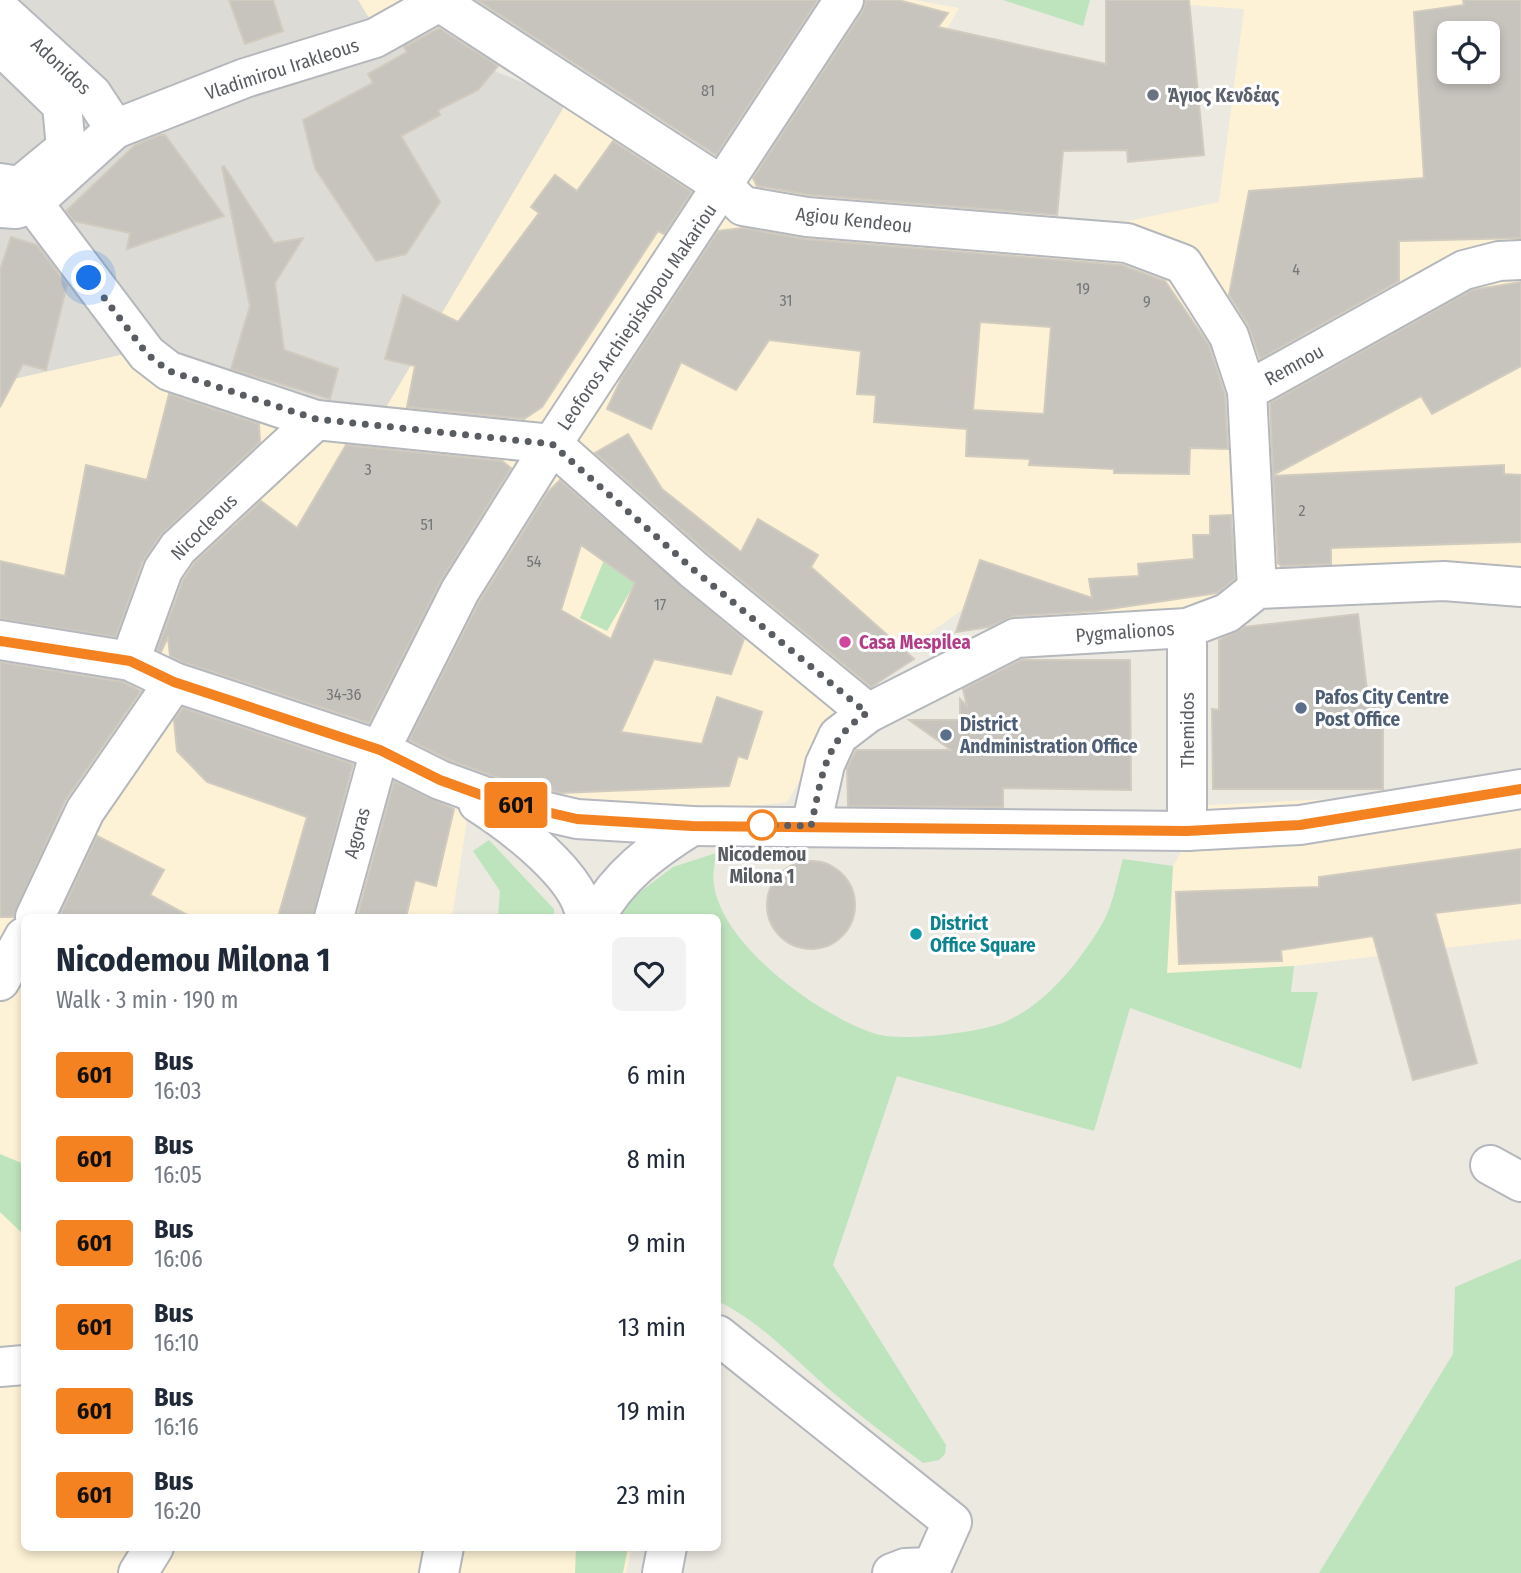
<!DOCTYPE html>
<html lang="en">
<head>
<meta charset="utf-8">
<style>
  :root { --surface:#fff; --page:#f2f2f3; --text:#1f2937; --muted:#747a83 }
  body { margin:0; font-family:"Fira Sans Condensed",sans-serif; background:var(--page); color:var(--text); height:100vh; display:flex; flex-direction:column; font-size:26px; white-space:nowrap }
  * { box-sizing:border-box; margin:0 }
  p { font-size:23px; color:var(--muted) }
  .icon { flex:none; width:38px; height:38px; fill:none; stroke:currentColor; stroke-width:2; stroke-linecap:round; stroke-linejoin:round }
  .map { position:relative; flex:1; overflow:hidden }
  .drawer { position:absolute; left:21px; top:914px; width:700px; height:637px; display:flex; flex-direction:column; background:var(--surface); border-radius:10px; box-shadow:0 4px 10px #0003 }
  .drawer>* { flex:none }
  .badge { padding:0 14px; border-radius:5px; font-size:24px; line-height:46px }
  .buttons { position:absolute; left:1437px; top:21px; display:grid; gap:14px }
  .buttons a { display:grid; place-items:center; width:63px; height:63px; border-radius:10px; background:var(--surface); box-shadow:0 4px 10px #0003; font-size:35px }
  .you { position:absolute; width:35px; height:35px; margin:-18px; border:5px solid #fff; border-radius:50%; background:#1a73e8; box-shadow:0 0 0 10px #1a73e833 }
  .map>.badge { position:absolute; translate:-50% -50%; box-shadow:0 0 0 4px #fff }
  .round { display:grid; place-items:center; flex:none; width:74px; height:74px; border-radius:10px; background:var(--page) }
  .headline { display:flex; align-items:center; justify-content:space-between; height:119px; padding:0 35px }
  h1 { font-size:33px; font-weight:700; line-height:52px }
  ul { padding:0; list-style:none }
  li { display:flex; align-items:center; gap:21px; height:84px; padding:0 35px }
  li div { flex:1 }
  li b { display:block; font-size:26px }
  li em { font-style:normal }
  li .badge { min-width:77px; font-weight:700; text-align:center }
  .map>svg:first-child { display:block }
  .commercial { fill:#fdf2d5; fill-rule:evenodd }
  .industrial { fill:#dddbd5 }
  .green { fill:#bee4bd }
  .building { fill:#c7c4be; stroke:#d1cbbf; stroke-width:2; fill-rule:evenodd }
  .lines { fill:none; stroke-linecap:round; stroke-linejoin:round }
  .street-casing { stroke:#b4b7bb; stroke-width:42 }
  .secondary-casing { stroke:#b5b8be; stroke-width:42 }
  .street { stroke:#fff; stroke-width:38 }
  .secondary { stroke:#fff; stroke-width:38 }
  .line-casing { stroke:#fff; stroke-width:16 }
  .line { stroke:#f58220; stroke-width:10 }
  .walk { stroke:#595d62; stroke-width:7; stroke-dasharray:0 12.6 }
  .worship-dot { fill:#6b7280; stroke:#fff; stroke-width:2.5 }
  .hotel-dot { fill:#d1479c; stroke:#fff; stroke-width:2.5 }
  .service-dot { fill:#5c6f8a; stroke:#fff; stroke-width:2.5 }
  .stop-dot { fill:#fff; stroke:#f58220; stroke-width:3.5 }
  .culture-dot { fill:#0f9aa8; stroke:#fff; stroke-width:2.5 }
  .labels { text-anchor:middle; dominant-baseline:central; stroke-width:6; stroke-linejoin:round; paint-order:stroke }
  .number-label { font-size:16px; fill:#747779 }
  .street-label { font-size:19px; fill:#595d62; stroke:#fff }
  .worship-label { font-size:19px; font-weight:bold; fill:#5b616d; stroke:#fff; text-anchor:start }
  .hotel-label { font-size:19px; font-weight:bold; fill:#b23c85; stroke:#fff; text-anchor:start }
  .service-label { font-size:19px; font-weight:bold; fill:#4e5e75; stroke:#fff; text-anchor:start }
  .stop-label { font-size:19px; font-weight:bold; fill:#595d62; stroke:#fff }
  .culture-label { font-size:19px; font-weight:bold; fill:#0d838f; stroke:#fff; text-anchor:start }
</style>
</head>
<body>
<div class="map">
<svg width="1521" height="1573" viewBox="0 0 1521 1573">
  <rect width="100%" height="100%" fill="#ece9e1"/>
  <!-- commercial -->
  <g class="commercial">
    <path d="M358,0H415L372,23Z"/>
    <path d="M823,0H915L959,8L902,108L862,194L870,235L1042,239L1219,202L1244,9L1120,0H1521V591L1037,621L994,588L856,684L787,802L686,814L589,803L473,782L452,917H24V1547H632L626,1573H0V382L160,346L568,100L717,170ZM1449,33H1488V72H1449Z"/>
    <path d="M1521,770V939L1294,966L1167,974L1173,866L1208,805L1374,797Z"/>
  </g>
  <!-- industrial -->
  <path class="industrial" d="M0,0H358L372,23L568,100L378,421L285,412L160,346L0,382Z"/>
  <!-- green -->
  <g class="green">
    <path d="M1003,0H1090L1083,26Z"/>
    <path d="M604,560L638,578L607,631L580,618Z"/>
    <path d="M489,840L554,909V917H498L500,891L473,851Z"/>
    <path d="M716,853C715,863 712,875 714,885C723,947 820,1016 876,1034C903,1042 981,1033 1007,1021C1047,1003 1080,961 1102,924C1113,906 1117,879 1123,859L1173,866L1167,973L1294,966L1291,992H1318L1301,1069L1130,1008L1094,1131L897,1076L833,1265L946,1445L945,1454L939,1460L923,1463C891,1439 860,1416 830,1390C793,1358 762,1323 718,1301V917H611L612,913L673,867Z"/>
    <path d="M0,1154L24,1164V1235L0,1212Z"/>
    <path d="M1521,1259V1573H1319L1453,1354L1455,1287Z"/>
    <path d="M576,1547H628L623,1573H575Z"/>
  </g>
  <!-- building -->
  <g class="building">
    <path d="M229,0H273L283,31L245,44Z"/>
    <path d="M477,0H818L716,155Z"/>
    <path d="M866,0H898L948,13L938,27L1106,64V0H1189L1204,155L1128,162L1127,150L1063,151L1057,215L810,195L757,186L753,178L862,12Z"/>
    <path d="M1463,0H1521V238L1399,241V281L1260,359L1248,325L1229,295L1249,191L1424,178L1414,12L1464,5ZM1449,33H1488V72H1449Z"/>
    <path d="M439,28L498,66L478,90L438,110L440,115L401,136L440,202L406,254L376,261L315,168L303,120L373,83L368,74L407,52L404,47Z"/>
    <path d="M160,135H165L224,216L127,249L130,233L74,221L66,211L135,145Z"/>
    <path d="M613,141L692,192L664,234L658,231L542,407L524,419L407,407L415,366L385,359L403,295L458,322L539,213L531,207L555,175L577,191Z"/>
    <path d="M224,166L274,243L303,238L275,283L284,350L338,369L330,399L231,369L250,306L222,167Z"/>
    <path d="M743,228L805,239L1122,265L1165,281L1209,345L1225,395L1228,449L1190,448L1189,474L1114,473V469L1029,465L1030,459L966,456L967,429L874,422L876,395L857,394L861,351L769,340L736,390L681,362L651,429L607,409L622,377L718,231ZM980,322L1051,327L1044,414L973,410Z"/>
    <path d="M11,237L37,245L67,285L46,370L23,364L0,407V270Z"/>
    <path d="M1521,282V366L1432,414L1421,396L1273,475L1270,403L1472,290Z"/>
    <path d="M169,394L259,424L260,442L160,536L142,563L116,637L0,619V561L65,576L86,465L147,480Z"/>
    <path d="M628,434L662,489L741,552L758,519L818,555L811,567L914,659L871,687L708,553L595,453Z"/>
    <path d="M346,445L502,461L511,468L441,581L369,723L182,662L170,656L168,637L161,652L157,650L183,580L195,562L261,501L297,528Z"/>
    <path d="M1504,465V474L1521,475V542L1331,548V564L1281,566L1278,563L1273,476Z"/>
    <path d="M560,480L744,639L731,674L654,659L621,732L702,744L717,697L762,712L747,759L738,756L729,786L560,793L501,779L449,760L409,740L479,602L548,492ZM581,545L635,583L611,639L561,610Z"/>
    <path d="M1231,515L1235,579L1217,593L1096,611L1015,616L989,627L956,632L980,560L1092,598L1089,579L1139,576L1138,564L1194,559L1193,535H1210V516Z"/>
    <path d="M1358,614L1369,707H1383V789H1213L1212,709L1219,710V640L1244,627Z"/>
    <path d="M1021,660H1130L1131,790L1003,788V807L848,806L847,768L856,750H951L909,720H960V699L967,706L963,689Z"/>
    <path d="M0,662L123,682L141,691L65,801L13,917H0Z"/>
    <path d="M183,708L353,764L313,917H278L307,817L207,782L177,751L174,720Z"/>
    <path d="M394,781L454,809L436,886L415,880L406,917H357Z"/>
    <path d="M97,836L164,870L150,895L191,917H59Z"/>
    <path d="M1521,849V903L1435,913L1477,1063L1413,1080L1373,936L1281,950L1282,961L1179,964L1176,892L1319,887V877Z"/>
    <circle cx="811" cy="905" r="44"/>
  </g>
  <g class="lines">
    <defs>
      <g id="street">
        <path d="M441,3L724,187L743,206L807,217L1127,243L1183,264L1229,336L1247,391L1257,589"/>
        <path d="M0,45L62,105L66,148L20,186L0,183"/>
        <path d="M115,129L245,78L375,38L443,0"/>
        <path d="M33,203L147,354L169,371L316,420L552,444L694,570L868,713"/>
        <path d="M1247,391L1464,270L1499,261L1521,260"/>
        <path d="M1187,628V831"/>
        <path d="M130,661L163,570L178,548L316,420"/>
        <path d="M811,826L825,764L838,736L868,713L1016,638L1187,628L1227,613L1257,589L1444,581L1521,587"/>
        <path d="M35,917L85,811L174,682"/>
        <path d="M334,917L380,750L460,591L552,444L844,0"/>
        <path d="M0,981L24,937"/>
        <path d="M1490,1165L1521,1182"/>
        <path d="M718,1335L952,1522L932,1567"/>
        <path d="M0,1367L24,1365"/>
        <path d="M138,1573L154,1547"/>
        <path d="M439,1573L444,1547"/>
        <path d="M892,1573L905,1568L932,1567"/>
      </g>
      <g id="secondary">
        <path d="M0,10L92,94L115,129L33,203L16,209L0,208"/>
        <path d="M0,640L130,661L174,682L380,750L440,780L495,800L577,819L692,826L1187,831L1300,825L1521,789"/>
        <path d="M478,803C511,824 581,876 585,917"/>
        <path d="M596,917C618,876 653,850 692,826"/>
        <path d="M662,1573L667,1547"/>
      </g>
    </defs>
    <!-- street casing -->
    <use href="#street" class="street-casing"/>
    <!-- secondary casing -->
    <use href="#secondary" class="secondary-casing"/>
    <!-- street -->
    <use href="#street" class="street"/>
    <!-- secondary -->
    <use href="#secondary" class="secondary"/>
  </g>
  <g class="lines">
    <defs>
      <path id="line" d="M0,641L130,661L174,682L380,750L440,780L495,800L577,819L692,826L1187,831L1300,825L1521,789"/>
    </defs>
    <!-- line casing -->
    <use href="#line" class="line-casing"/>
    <!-- line -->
    <use href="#line" class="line"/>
    <!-- walk -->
    <path class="walk" d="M89,278L147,354L169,371L316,419L552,444L694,570L867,713C823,741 822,778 811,826L762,825"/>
  </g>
  <!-- markers -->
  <circle class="worship-dot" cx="1153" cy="95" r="7"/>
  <circle class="hotel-dot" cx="845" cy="642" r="7"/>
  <g class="service-dot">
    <circle cx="1301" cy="708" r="7"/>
    <circle cx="946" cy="735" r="7"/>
  </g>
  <circle class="stop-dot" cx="762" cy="825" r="14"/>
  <circle class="culture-dot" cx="916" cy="934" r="7"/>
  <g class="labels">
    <!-- number labels -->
    <g class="number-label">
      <text x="708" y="90">81</text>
      <text x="1296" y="269">4</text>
      <text x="1083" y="288">19</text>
      <text x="786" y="300">31</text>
      <text x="1147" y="301">9</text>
      <text x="368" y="469">3</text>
      <text x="1302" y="510">2</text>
      <text x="427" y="524">51</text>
      <text x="534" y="561">54</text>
      <text x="660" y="604">17</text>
      <text x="344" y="694">34-36</text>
    </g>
    <!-- street labels -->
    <g class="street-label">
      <text transform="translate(61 66) rotate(43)">Adonidos</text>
      <text transform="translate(282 69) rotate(-18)">Vladimirou Irakleous</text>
      <text transform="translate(854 220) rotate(6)">Agiou Kendeou</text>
      <text transform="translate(637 317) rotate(-56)">Leoforos Archiepiskopou Makariou</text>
      <text transform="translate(1294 365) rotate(-29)">Remnou</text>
      <text transform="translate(204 527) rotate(-45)">Nicocleous</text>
      <text transform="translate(1125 632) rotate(-4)">Pygmalionos</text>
      <text transform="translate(1187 730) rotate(-90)">Themidos</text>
      <text transform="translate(357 833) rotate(-75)">Agoras</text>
    </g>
    <!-- worship labels -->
    <g class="worship-label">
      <text x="1167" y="95">Άγιος Κενδέας</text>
    </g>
    <!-- hotel labels -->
    <g class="hotel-label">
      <text x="859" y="642">Casa Mespilea</text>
    </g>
    <!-- service labels -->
    <g class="service-label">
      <text x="1315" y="697">Pafos City Centre<tspan x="1315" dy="22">Post Office</tspan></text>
      <text x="960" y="724">District<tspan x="960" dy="22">Andministration Office</tspan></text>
    </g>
    <!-- stop labels -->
    <g class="stop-label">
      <text x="762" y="854">Nicodemou<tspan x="762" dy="22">Milona 1</tspan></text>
    </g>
    <!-- culture labels -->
    <g class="culture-label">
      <text x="930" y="923">District<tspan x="930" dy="22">Office Square</tspan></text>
    </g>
  </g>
</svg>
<div class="buttons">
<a><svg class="icon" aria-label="locate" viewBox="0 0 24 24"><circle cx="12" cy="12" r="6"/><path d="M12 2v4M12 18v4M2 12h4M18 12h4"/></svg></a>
</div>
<div class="you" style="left:89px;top:278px"></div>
<b class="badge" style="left:516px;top:805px;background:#f58220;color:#111">601</b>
<section class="drawer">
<div class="headline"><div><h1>Nicodemou Milona 1</h1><p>Walk · 3 min · 190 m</p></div><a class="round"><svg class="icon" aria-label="heart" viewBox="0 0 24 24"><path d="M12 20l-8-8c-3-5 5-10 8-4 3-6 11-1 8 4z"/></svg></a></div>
<ul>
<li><span class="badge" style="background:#f58220;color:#111">601</span><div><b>Bus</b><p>16:03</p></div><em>6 min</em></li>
<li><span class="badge" style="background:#f58220;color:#111">601</span><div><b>Bus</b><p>16:05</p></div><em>8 min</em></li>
<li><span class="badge" style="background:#f58220;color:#111">601</span><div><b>Bus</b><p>16:06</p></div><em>9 min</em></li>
<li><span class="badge" style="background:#f58220;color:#111">601</span><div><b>Bus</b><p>16:10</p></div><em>13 min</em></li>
<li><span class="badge" style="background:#f58220;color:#111">601</span><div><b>Bus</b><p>16:16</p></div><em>19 min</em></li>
<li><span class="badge" style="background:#f58220;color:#111">601</span><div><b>Bus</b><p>16:20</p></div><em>23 min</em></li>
</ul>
</section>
</div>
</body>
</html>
